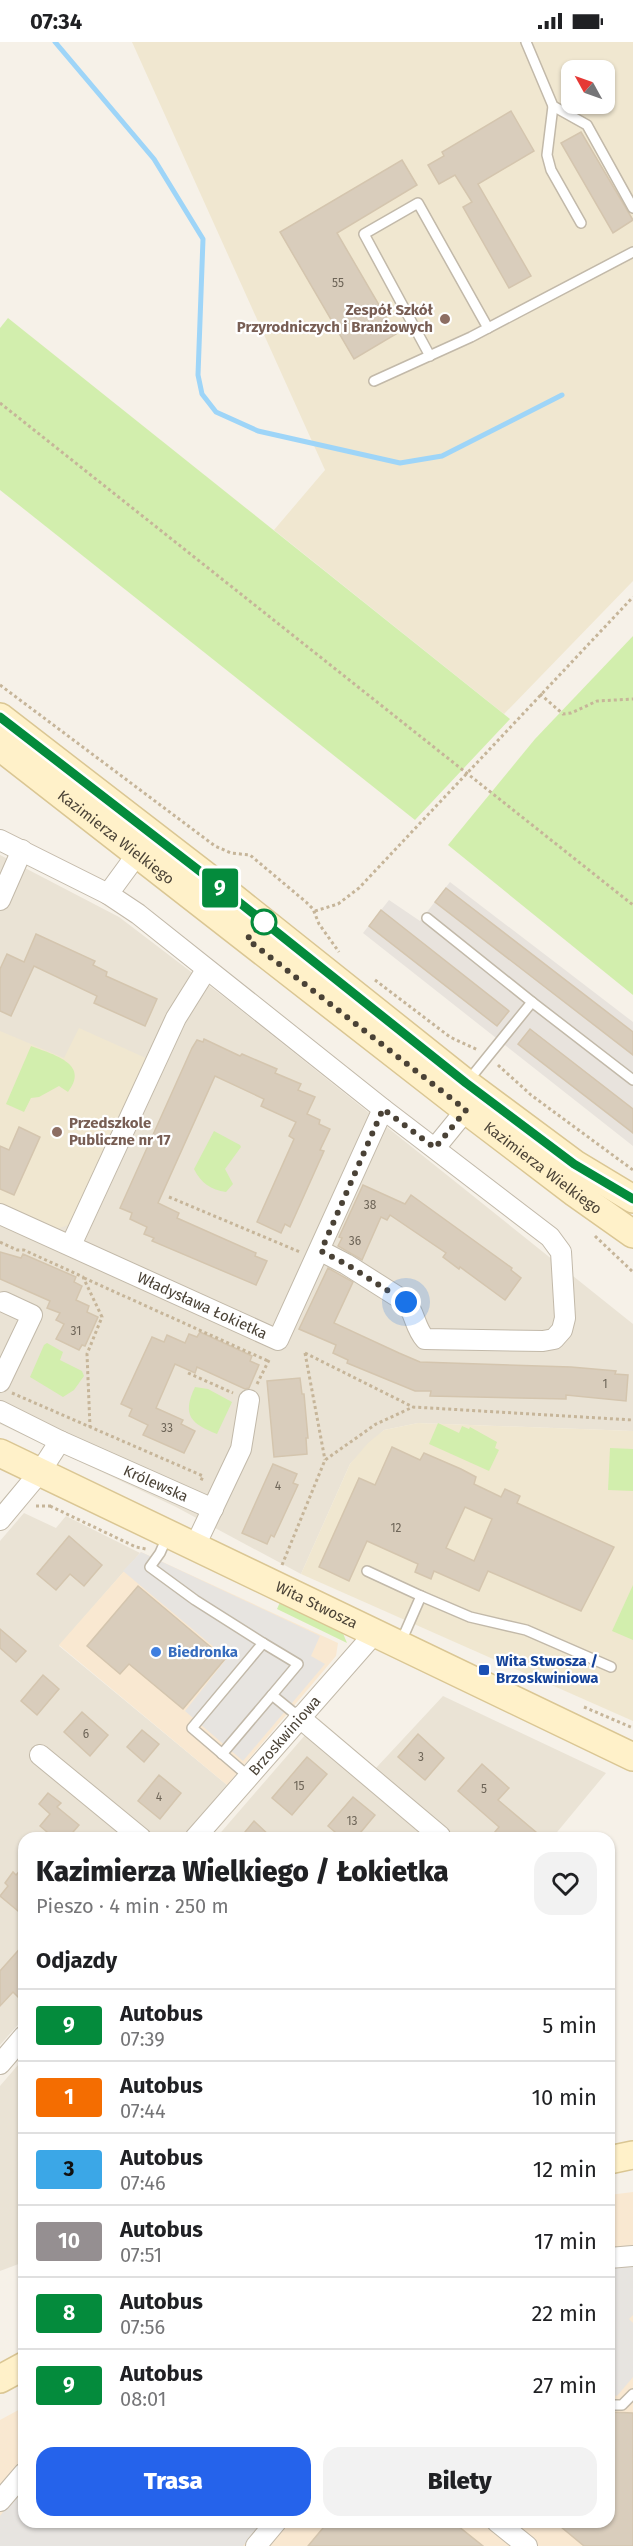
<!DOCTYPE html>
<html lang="pl">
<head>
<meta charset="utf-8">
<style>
  :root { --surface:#fff; --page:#f2f2f2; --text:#202124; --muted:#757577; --line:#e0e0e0; --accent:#2563eb }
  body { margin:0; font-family:"Fira Sans",sans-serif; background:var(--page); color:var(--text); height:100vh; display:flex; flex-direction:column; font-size:22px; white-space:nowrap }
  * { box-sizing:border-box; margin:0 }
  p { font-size:20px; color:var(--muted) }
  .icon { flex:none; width:33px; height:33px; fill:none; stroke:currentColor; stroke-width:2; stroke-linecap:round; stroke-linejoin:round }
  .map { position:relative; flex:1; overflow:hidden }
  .panel { position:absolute; left:18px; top:1790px; width:597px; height:696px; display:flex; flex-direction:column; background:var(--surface); border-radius:18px; box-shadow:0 2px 4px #0004 }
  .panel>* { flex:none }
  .badge { padding:0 12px; border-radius:4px; font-size:21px; line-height:39px }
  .needle { width:39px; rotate:310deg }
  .buttons { position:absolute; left:561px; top:18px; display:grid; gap:12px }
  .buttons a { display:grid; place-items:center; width:54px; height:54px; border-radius:12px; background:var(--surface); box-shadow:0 2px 4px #0004; font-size:30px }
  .you { position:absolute; width:30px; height:30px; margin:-15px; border:4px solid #fff; border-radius:50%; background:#1a73e8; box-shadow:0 0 0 9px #1a73e833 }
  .map>.badge { position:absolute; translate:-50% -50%; box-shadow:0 0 0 3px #fff }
  h2 { padding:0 18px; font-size:22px; line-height:54px }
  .round { display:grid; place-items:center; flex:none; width:63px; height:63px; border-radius:18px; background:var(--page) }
  .summary { display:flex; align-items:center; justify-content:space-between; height:102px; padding:0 18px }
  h1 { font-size:28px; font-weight:800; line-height:45px }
  .cta { display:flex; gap:12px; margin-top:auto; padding:12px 18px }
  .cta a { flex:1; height:69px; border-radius:18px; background:var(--accent); color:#fff; font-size:24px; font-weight:800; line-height:69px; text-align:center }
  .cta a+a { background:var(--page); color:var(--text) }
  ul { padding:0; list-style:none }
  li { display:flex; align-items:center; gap:18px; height:72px; padding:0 18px; border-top:2px solid var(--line) }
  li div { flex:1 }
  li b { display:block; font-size:22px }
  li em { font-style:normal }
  li .badge { min-width:66px; font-weight:700; text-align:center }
  .status { display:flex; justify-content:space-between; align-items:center; height:42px; padding:0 30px; background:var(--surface); direction:ltr }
  .status svg { height:16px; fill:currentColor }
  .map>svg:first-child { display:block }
  .residential { fill:#eae3d5 }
  .commercial { fill:#f9e8d1 }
  .industrial { fill:#e8e3dd }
  .education { fill:#f0e7d0; fill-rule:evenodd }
  .green { fill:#d2eead }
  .parking { fill:#e7e4e0 }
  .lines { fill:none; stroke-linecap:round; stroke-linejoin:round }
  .stream { stroke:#9ed5f8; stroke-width:5 }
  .building { fill:#d9cdbc; stroke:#d4c5ae; stroke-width:1.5; fill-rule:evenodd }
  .lane-casing { stroke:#c2b9a9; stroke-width:12 }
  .street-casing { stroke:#c2b9a9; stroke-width:22 }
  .secondary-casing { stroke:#dac693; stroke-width:30 }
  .path { stroke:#c6b599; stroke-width:3; stroke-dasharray:3 3; stroke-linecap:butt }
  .lane { stroke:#fff; stroke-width:9 }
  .street { stroke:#fff; stroke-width:20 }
  .secondary { stroke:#fff1c9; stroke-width:27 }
  .line-casing { stroke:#fff; stroke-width:14 }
  .line { stroke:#048b3c; stroke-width:9 }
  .walk { stroke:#4a4236; stroke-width:6; stroke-dasharray:0 10.8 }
  .education-dot { fill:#8d6e63; stroke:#fff; stroke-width:2 }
  .stop-dot { fill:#fff; stroke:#048b3c; stroke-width:3 }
  .shop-dot { fill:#3f7fe0; stroke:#fff; stroke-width:2 }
  .transit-dot { fill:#1a4fb4; stroke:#fff; stroke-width:2 }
  .labels { text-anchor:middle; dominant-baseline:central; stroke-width:4.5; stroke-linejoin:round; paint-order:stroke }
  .number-label { font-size:12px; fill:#6e6558 }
  .education-label { font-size:15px; font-weight:bold; fill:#785e54; stroke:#fff; text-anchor:end }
  .street-label { font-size:15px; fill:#4a4236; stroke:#fff }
  .shop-label { font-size:15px; font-weight:bold; fill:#366cbe; stroke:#fff; text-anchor:start }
  .transit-label { font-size:15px; font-weight:bold; fill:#164399; stroke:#fff; text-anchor:start }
</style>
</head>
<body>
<div class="status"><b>07:34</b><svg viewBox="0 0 49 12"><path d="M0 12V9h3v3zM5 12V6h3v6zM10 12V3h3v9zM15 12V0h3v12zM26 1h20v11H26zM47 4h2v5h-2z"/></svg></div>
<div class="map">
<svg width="633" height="2504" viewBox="0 0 633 2504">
  <rect width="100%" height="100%" fill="#f6f1e8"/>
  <!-- residential -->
  <g class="residential">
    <path d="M0,813L119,875L228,958L633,1282V1389L418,1381L384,1388L350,1422L301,1532L176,1465L0,1382Z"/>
    <path d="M24,1471L56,1486L66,1474L140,1511L59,1604L227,1743L182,1795L24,1796V1976L0,2003V1499Z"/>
    <path d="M443,1654L606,1731L553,1795L216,1796L319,1677L376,1726Z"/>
    <path d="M24,2016V2220L0,2229V2044Z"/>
  </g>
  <!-- commercial -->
  <g class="commercial">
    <path d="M141,1510L338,1601L336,1614L227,1743L59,1603Z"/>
    <path d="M633,2150V2504H0V2378L24,2365V2480H609V2153Z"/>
  </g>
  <!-- industrial -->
  <path class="industrial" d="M450,840L633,980V1104L363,891L389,858L420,879Z"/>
  <!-- education -->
  <g class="education">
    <path d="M132,0H633V539L504,672L274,488L325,428ZM572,28H604V62H572Z"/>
    <path d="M79,986L148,1017L74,1181L54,1188L0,1164V989L64,1016Z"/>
    <path d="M418,1381L633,1389V1679L301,1532L350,1422L368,1401L384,1388Z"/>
  </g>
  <!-- green -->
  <g class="green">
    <path d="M8,276L510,677L415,778L0,448V286Z"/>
    <path d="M633,594V953L448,803L535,697Z"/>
    <path d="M31,1004C51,1012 91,1021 68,1050L59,1044L39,1055L31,1056L24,1070L6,1062Z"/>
    <path d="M214,1089L240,1103L241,1105L225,1127L233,1142L226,1150C211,1148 201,1141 194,1127Z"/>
    <path d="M47,1301L63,1310L60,1318L82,1329L84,1334L74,1348L63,1355L30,1335L44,1303Z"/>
    <path d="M195,1345L208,1347L232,1360L217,1392C192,1382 181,1374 195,1345Z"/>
    <path d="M438,1381L459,1391L462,1384L469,1387L470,1385L497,1400L495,1406L499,1408L489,1429L429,1402Z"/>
    <path d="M610,1406L633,1407V1449L608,1448Z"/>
    <path d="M633,1543V1598L612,1589Z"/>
    <path d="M281,1558L342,1589L347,1601L277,1567Z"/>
  </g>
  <!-- parking -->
  <g class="parking">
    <path d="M141,1510L320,1594L311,1614L325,1622L243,1719L185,1669L227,1616L123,1529Z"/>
    <path d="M633,2225V2273L629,2277L633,2281V2335L617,2354L609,2351V2226Z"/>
    <path d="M24,2442V2480H263L243,2504H0V2474Z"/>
  </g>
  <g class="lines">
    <!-- stream -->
    <path class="stream" d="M55,0L154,117L203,197L198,333L202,352L216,370L258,389L400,421L442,414L562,353"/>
  </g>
  <!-- building -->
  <g class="building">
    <path d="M511,69L534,109L478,142L531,234L509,246L463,165L472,160L455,133L439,142L428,123L444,114L442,110Z"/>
    <path d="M581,90L633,178L613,191L561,101Z"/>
    <path d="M402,118L417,143L337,191L396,292L354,317L280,190Z"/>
    <path d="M446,846L633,990V1013L435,860Z"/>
    <path d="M381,868L509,969L497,984L369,884Z"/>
    <path d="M36,892L95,919L93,923L107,930L106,934L157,957L145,984L94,961L97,954L34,924L11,974L0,969V927L7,912L24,920Z"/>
    <path d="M530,987L633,1067V1091L518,1002Z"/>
    <path d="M204,997L240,1014L242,1012L277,1027L275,1031L301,1042L298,1048L315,1055L307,1072L320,1078L319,1082L330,1087L320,1108L324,1109L290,1185L285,1182L281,1191L257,1180L294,1097L289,1094L296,1080L261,1064L264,1057L215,1034L158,1161L179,1171L177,1176L256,1211L255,1214L267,1219L256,1243L152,1199L154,1196L144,1192L147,1185L130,1177L132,1171L120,1166L192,1006L197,998L203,1000Z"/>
    <path d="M19,1085L40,1095L14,1153L0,1147V1104L9,1108Z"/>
    <path d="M363,1143L405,1162L411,1153L512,1226L511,1228L521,1236L505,1258L460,1225L459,1227L443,1215L446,1211L390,1173L387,1178L381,1175L362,1218L338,1204L342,1196L339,1195Z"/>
    <path d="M0,1210L21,1216L23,1212L76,1235L74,1240L82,1244L76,1258L89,1264L87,1270L98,1275L85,1304L82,1303L79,1308L56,1297L64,1282L56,1278L60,1271L47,1266L50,1259L0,1237Z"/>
    <path d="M328,1226L353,1240L334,1281L399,1311L420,1320L571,1325L616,1329L615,1332L628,1333L626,1359L566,1353V1357L430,1354L431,1349H415L347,1321L348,1318L333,1311L336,1303L299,1287Z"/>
    <path d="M200,1290L252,1314L250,1319L259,1323L249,1346L245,1347L197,1325L195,1331L175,1322L156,1366L183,1378L181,1382L195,1389L184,1411L143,1393L148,1383L129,1374L132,1367L121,1362L152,1295L164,1300L167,1293L185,1301L189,1292L197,1295Z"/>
    <path d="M300,1336L302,1352H304L308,1396H306L307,1412L274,1415L267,1339Z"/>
    <path d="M392,1405L420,1418L424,1411L461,1427L476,1435L474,1442L501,1455L505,1447L520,1454L517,1461L614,1505L581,1569L488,1529L479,1549L434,1529L431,1537L415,1530L418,1522L367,1499L349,1539L319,1525L359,1436L375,1443ZM465,1465L492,1477L474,1519L446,1506Z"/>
    <path d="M273,1422L297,1432L293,1441L298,1443L274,1495L271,1493L267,1502L242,1491Z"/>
    <path d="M69,1494L102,1523L84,1544L70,1532L56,1548L37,1532Z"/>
    <path d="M138,1544L225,1617L183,1667L129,1622L120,1632L87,1604Z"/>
    <path d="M0,1587L26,1609L16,1620L0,1606Z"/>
    <path d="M43,1633L59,1647L37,1673L21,1659Z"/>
    <path d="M82,1670L108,1693L90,1714L64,1690Z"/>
    <path d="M142,1688L159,1702L144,1720L127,1705Z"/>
    <path d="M418,1692L444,1716L425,1738L398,1715Z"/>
    <path d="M307,1715L327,1732L292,1773L272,1756Z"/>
    <path d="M482,1722L509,1746L498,1758L543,1796H490L499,1785L458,1749Z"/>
    <path d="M159,1733L181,1751L160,1777L138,1759Z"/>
    <path d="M48,1751L61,1761L57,1765L79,1783L68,1796H54L40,1784L50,1772L39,1762Z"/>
    <path d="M353,1755L375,1773L356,1796H342L328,1784Z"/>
    <path d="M254,1779L272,1796H240Z"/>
    <path d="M24,1824V1874L0,1854L8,1844L5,1841L13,1830L16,1833Z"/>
    <path d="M24,1902V1961L13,1950L0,1964V1929Z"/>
    <path d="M609,2370L633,2371V2504H584L555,2480H609Z"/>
    <path d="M328,2480H453L483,2504H308Z"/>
  </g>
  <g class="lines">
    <defs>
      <g id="lane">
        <path d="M526,0L553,64L587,83L633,166"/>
        <path d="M553,64L547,113L551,128L581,181"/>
        <path d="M430,314L364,192L418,161L488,286"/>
        <path d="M374,339L471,295L633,210"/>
        <path d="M427,876L532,960"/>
        <path d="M468,1039L532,960L633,1038"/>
        <path d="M167,1495L160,1511L150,1525L195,1558L263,1601L192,1686L247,1733"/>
        <path d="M367,1529L421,1554"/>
        <path d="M263,1601L298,1622L272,1653L299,1675"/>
        <path d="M400,1602L421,1554L470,1575L526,1588L611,1625"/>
        <path d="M222,1712L272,1653"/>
        <path d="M609,2363H622L633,2352"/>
      </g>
      <g id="street">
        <path d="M0,798L108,852L138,811"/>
        <path d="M108,852L138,872L383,1067L550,1195L561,1210L565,1276L562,1288L554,1297L543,1299L425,1297C415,1286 415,1271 406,1260L346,1222L321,1209"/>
        <path d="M0,858L22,808"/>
        <path d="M435,1106L466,1068"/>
        <path id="s1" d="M0,1172L278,1298L383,1067"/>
        <path d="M71,1203L176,976L206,928"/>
        <path d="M0,1340L32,1273L4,1260"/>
        <path id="s2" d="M0,1369L60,1399L213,1467"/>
        <path d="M0,1478L40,1430L60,1399"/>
        <path d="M194,1506L241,1407L249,1358"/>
        <path d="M299,1675L440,1794"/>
        <path d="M40,1713L141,1796"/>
        <path id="s3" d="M195,1796L374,1592"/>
        <path d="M0,2022L24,1994"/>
        <path d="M609,2216L633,2214"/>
        <path d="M0,2459L24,2431"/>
        <path d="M497,2480L527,2504"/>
        <path d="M256,2504L276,2480"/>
      </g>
      <g id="secondary">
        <path d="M0,675L210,837L466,1041L575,1122L633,1157"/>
        <path id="s4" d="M0,705L466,1068L575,1151L633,1192"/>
        <path id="s5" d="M0,1411L633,1715"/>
        <path d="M609,2118L633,2113"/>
        <path d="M0,2337L24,2324"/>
      </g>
    </defs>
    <!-- lane casing -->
    <use href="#lane" class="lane-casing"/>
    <!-- street casing -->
    <use href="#street" class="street-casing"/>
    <!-- secondary casing -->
    <use href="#secondary" class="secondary-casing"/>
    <!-- path -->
    <g class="path">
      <path d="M0,361L633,863"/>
      <path d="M0,643L215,804L231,811L250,813L306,860L313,867L319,882L339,910"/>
      <path d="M540,652L563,672L571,671L597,659L633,657"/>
      <path d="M315,869L338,862L359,846L633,555"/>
      <path d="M375,938L450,995L478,1008"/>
      <path d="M498,1023L531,1053L633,1128"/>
      <path d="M169,1155L300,1210"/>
      <path d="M595,1194L633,1230"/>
      <path d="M0,1200L17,1208H24L83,1235L102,1275L87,1312L90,1385"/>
      <path d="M84,1236L268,1319"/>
      <path d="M305,1311L413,1365L633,1378"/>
      <path d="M305,1311L325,1418"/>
      <path d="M188,1331L233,1351"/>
      <path d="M257,1342L269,1318"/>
      <path d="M12,1351L203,1434L200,1441"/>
      <path d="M36,1464H51"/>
      <path d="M50,1464L136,1505L146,1507"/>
      <path d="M282,1523L325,1418L376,1382L413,1365"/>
      <path d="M584,1665L633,1686"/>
    </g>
    <!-- lane -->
    <use href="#lane" class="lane"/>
    <!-- street -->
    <use href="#street" class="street"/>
    <!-- secondary -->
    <use href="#secondary" class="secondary"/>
  </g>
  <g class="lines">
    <defs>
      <path id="line" d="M0,675L210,837L466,1041L574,1122L633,1157"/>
    </defs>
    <!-- line casing -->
    <use href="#line" class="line-casing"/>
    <!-- line -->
    <use href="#line" class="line"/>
    <!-- walk -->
    <path class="walk" d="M264,880L247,897L466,1068L435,1106L383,1067L321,1209L346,1222L406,1260"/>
  </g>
  <!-- markers -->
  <g class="education-dot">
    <circle cx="445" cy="277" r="6"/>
    <circle cx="57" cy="1090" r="6"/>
  </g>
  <circle class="stop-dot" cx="264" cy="880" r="12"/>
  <circle class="shop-dot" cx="156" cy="1610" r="6"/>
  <rect class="transit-dot" x="478" y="1622" width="12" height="12" rx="3"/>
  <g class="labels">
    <!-- number labels -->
    <g class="number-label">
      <text x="338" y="241">55</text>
      <text x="370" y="1163">38</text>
      <text x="355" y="1199">36</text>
      <text x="76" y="1289">31</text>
      <text x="605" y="1342">1</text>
      <text x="167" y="1386">33</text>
      <text x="278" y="1444">4</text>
      <text x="396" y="1486">12</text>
      <text x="86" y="1692">6</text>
      <text x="421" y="1715">3</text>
      <text x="299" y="1744">15</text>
      <text x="484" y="1747">5</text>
      <text x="159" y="1755">4</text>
      <text x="352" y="1779">13</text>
    </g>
    <!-- education labels -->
    <g class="education-label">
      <text x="433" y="268">Zespół Szkół<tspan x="433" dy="17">Przyrodniczych i Branżowych</tspan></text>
      <text x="69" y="1081" text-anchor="start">Przedszkole<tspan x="69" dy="17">Publiczne nr 17</tspan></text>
    </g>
    <!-- street labels -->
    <g class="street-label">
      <text stroke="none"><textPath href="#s4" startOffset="147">Kazimierza Wielkiego</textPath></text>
      <text stroke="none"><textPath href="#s4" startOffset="687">Kazimierza Wielkiego</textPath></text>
      <text stroke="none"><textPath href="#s1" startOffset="222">Władysława Łokietka</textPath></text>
      <text stroke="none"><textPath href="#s2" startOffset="172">Królewska</textPath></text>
      <text stroke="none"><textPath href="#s5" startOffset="351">Wita Stwosza</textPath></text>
      <text stroke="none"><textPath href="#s3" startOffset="136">Brzoskwiniowa</textPath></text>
    </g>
    <!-- shop labels -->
    <g class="shop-label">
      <text x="168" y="1610">Biedronka</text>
    </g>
    <!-- transit labels -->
    <g class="transit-label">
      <text x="496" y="1619">Wita Stwosza /<tspan x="496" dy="17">Brzoskwiniowa</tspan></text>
    </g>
  </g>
</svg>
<div class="buttons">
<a><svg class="needle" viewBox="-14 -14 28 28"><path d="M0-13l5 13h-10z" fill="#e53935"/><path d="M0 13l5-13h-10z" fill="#757577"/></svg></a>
</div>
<div class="you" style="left:406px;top:1260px"></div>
<b class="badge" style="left:220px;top:846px;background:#048b3c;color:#fff">9</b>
<section class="panel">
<div class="summary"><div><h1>Kazimierza Wielkiego / Łokietka</h1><p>Pieszo · 4 min · 250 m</p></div><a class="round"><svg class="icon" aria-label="heart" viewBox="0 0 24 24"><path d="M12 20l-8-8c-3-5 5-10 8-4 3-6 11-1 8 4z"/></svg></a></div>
<h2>Odjazdy</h2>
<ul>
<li><span class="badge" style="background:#048b3c;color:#fff">9</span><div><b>Autobus</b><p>07:39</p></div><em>5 min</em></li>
<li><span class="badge" style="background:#f46d01;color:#fff">1</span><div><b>Autobus</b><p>07:44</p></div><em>10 min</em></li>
<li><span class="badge" style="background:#3ba7e7;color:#111">3</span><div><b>Autobus</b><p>07:46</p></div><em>12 min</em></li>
<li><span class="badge" style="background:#958f91;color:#fff">10</span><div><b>Autobus</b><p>07:51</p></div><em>17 min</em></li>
<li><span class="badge" style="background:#048b3c;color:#fff">8</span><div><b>Autobus</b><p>07:56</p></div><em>22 min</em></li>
<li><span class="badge" style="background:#048b3c;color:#fff">9</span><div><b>Autobus</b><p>08:01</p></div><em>27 min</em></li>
</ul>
<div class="cta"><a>Trasa</a><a>Bilety</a></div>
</section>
</div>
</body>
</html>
